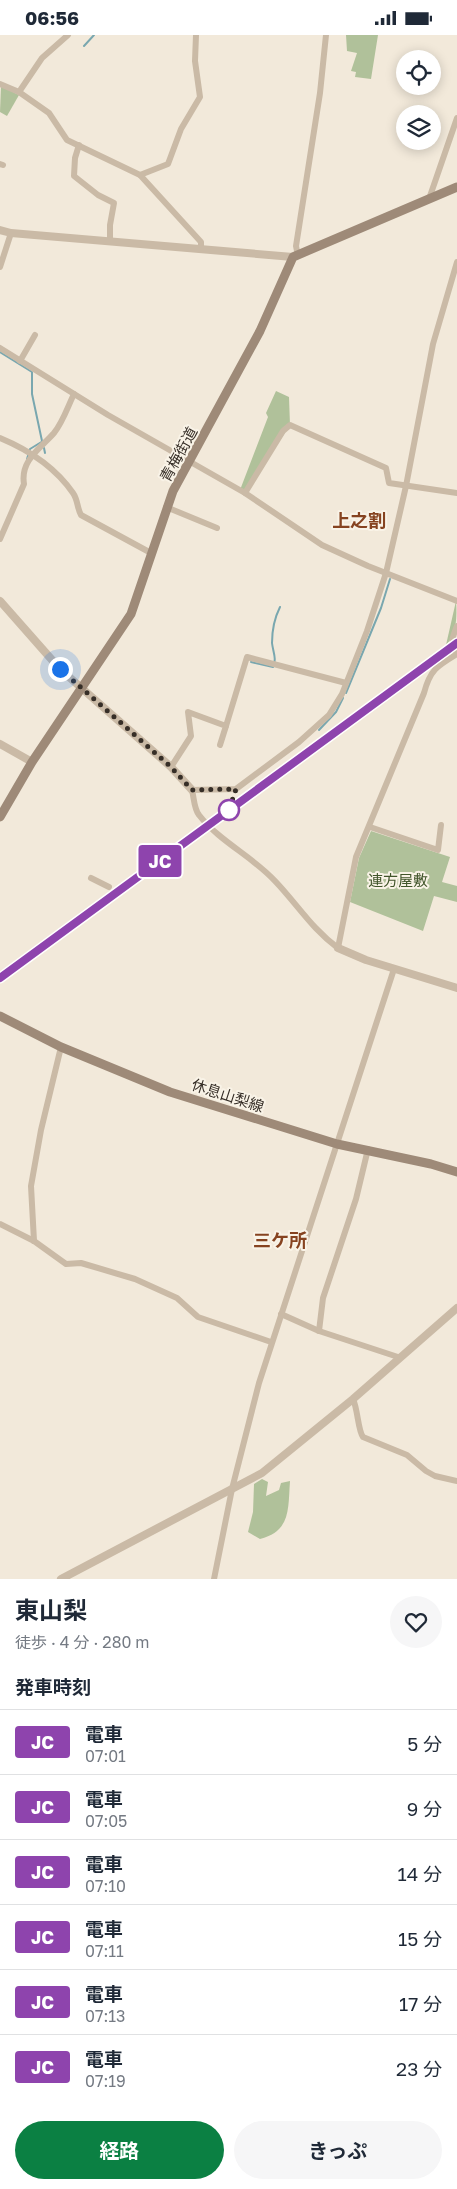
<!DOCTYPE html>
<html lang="ja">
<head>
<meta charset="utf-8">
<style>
  :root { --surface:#fff; --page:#f6f6f7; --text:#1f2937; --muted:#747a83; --line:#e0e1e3; --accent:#0b8043 }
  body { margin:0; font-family:"Golos Text","Noto Sans JP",sans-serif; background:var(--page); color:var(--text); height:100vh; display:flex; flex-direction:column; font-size:19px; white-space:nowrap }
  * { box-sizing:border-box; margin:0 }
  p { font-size:16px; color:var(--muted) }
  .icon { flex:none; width:28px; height:28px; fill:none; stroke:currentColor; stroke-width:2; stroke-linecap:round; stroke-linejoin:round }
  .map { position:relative; height:1544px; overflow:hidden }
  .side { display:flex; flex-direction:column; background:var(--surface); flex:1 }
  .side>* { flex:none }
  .badge { padding:0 10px; border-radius:4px; font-size:18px; line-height:32px }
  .buttons { position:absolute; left:396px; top:15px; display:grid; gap:10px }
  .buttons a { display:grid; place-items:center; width:45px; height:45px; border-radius:50%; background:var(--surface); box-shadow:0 2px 12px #0003; font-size:25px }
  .you { position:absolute; width:25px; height:25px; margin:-12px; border:4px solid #fff; border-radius:50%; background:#1a73e8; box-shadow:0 0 0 8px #1a73e833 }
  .map>.badge { position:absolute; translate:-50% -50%; box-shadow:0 0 0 2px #fff }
  h2 { padding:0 15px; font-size:19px; line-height:45px }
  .round { display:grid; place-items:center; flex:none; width:52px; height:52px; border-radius:26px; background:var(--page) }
  .overview { display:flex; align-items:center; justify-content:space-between; height:85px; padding:0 15px }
  h1 { font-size:24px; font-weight:700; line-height:38px }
  .primary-button { display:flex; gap:10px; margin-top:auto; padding:10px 15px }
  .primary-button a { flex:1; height:58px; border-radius:30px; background:var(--accent); color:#fff; font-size:20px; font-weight:700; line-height:58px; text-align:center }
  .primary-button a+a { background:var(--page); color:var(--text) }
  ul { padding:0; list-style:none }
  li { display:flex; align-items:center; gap:15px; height:65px; padding:0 15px; border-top:1px solid var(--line) }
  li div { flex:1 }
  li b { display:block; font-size:19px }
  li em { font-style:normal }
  li .badge { min-width:55px; font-weight:700; text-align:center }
  .status { display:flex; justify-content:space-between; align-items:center; height:35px; padding:0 25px; background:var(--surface); direction:ltr }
  .status svg { height:14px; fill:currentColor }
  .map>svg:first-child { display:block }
  .green { fill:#b0c19a }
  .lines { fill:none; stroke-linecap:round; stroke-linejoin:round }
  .stream { stroke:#79a7af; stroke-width:2 }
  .minor { stroke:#cabaa6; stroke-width:6 }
  .tertiary { stroke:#cabaa6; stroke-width:8 }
  .secondary { stroke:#9e8a78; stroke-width:9 }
  .rail { stroke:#362e27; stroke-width:2; stroke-dasharray:1 4; stroke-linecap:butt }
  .line-casing { stroke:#fff; stroke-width:11 }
  .line { stroke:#8e44ad; stroke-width:8 }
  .walk { stroke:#362e27; stroke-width:5; stroke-dasharray:0 9 }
  .stop-dot { fill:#fff; stroke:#8e44ad; stroke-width:2.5 }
  .labels { text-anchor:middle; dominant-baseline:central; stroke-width:4; stroke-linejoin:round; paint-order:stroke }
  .street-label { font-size:15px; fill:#362e27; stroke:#f9f3e7 }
  .park-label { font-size:15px; fill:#41552b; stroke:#f9f3e7 }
  .quarter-label { font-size:18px; font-weight:bold; fill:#864320; stroke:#f9f3e7 }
</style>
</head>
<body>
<div class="status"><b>06:56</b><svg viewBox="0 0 49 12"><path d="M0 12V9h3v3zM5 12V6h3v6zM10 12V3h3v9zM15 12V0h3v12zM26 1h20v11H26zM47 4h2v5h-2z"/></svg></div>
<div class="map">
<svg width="457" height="1544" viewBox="0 0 457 1544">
  <rect width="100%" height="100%" fill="#f2e9da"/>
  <!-- green -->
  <g class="green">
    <path d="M346,0H378L371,44L355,42L356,37L351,36L357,18L347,16Z"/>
    <path d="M1,51L19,60L7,81L0,77Z"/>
    <path d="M276,356L289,362L290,390L245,458L240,455L268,382L266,378Z"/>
    <path d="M456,566C457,580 457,600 446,610Z"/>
    <path d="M371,796L450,822L442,847L457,851V867L434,861L423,896L350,867L359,823Z"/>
    <path d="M262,1444L268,1447L266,1461L279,1455L281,1448L290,1446C288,1474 291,1496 260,1504L248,1497L253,1477L254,1449Z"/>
  </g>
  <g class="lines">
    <!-- stream -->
    <g class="stream">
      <path d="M84,11L94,0"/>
      <path d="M0,317L32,337V359L42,406"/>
      <path d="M44,413L45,418"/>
      <path d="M27,424L30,414L43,406"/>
      <path d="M251,627L273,632C277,624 273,617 272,608C272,594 274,584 280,572"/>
      <path d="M346,658L381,573L390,544"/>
      <path d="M319,695L336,677L343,663"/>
    </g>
    <!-- minor -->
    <g class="minor">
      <path d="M0,49L19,57L49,78L67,105L140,140L201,207V213"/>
      <path d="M19,57L42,23L68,0"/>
      <path d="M79,110L75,123L74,141L98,160L114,168L110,190V206"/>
      <path d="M0,129L3,130"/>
      <path d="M140,140L168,129L181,94L200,62L195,26L196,0"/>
      <path d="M429,164L457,83"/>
      <path d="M298,221L296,211L320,58L326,0"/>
      <path d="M457,227L433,309L406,451L386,538L367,596L342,659L329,680L299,707L236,754L192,755C194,763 194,774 199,780C220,807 252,821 275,846C297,869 312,894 338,913L356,822L424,658C430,635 437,631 457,619C450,607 452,603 457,591"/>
      <path d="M0,232L11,198"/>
      <path d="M0,313L108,380L245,458L322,510L368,531L457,566"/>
      <path d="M20,326L35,300"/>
      <path d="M0,403C29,415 55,432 73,458C78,465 77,473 81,480L151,518"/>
      <path d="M245,458L283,396L290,390L386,433L389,448L457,458"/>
      <path d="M166,472L217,493"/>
      <path d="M0,504L24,449C20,425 41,413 54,398C63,387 68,371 74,359"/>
      <path d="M226,691L247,622L346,648"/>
      <path d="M171,732L191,701L188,677L226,691L220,710"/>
      <path d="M370,792L438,815L441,790"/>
      <path d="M91,843L109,852"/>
      <path d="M0,1189L34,1206L66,1229L81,1228L135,1244L177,1263L198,1282L271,1307"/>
      <path d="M34,1206L31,1151L41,1095L61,1012"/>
      <path d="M281,1279L319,1296L398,1322"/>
      <path d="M319,1296L323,1263L356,1164L368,1114"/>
      <path d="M353,1364C358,1375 358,1396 363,1402L407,1420L426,1436L435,1441L457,1446"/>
      <path d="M214,1544L232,1454L259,1348L394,934"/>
    </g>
    <!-- tertiary -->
    <g class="tertiary">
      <path d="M0,195L11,198L293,222"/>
      <path d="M0,566L60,634L171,732L192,755"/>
      <path d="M0,709L32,727"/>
      <path d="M338,913L366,925L457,953"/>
      <path d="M61,1544L262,1438L353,1364L457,1273"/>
    </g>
    <!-- secondary -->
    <g class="secondary">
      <path d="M0,782L32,727L131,579L173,456L260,296L293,222L457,152"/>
      <path d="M0,981L61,1012L170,1057L337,1109L431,1129L457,1137"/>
    </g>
    <!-- rail -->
    <path class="rail" d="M0,943L457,608"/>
  </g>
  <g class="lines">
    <defs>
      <path id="line" d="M0,943L457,608"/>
    </defs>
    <!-- line casing -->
    <use href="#line" class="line-casing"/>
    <!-- line -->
    <use href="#line" class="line"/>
    <!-- walk -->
    <path class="walk" d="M60,634L171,732L192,755L236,754L229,775"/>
  </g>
  <!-- markers -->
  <circle class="stop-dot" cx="229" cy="775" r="10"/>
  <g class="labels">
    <!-- street labels -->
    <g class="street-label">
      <text transform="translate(178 419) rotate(-61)">青梅街道</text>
      <text transform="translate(228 1060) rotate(18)">休息山梨線</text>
    </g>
    <!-- park labels -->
    <g class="park-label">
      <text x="398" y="845">連方屋敷</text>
    </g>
    <!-- quarter labels -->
    <g class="quarter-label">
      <text x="359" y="485">上之割</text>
      <text x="280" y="1205">三ケ所</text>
    </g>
  </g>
</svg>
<div class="buttons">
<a><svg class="icon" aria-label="locate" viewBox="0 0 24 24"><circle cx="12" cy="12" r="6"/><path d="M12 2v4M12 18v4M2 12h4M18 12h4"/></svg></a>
<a><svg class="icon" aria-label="layers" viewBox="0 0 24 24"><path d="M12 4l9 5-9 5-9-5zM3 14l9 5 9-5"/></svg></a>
</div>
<div class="you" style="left:60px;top:634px"></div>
<b class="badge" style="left:160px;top:826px;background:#8e44ad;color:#fff">JC</b>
</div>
<section class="side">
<div class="overview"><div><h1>東山梨</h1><p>徒歩 · 4 分 · 280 m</p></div><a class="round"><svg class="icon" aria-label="heart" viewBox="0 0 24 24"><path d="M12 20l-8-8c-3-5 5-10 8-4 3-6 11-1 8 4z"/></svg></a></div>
<h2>発車時刻</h2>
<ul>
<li><span class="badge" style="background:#8e44ad;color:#fff">JC</span><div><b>電車</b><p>07:01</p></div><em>5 分</em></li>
<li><span class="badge" style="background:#8e44ad;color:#fff">JC</span><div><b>電車</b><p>07:05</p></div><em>9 分</em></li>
<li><span class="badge" style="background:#8e44ad;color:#fff">JC</span><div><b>電車</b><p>07:10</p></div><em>14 分</em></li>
<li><span class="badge" style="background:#8e44ad;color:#fff">JC</span><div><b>電車</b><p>07:11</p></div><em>15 分</em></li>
<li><span class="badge" style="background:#8e44ad;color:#fff">JC</span><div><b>電車</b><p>07:13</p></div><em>17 分</em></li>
<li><span class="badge" style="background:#8e44ad;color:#fff">JC</span><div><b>電車</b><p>07:19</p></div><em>23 分</em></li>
</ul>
<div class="primary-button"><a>経路</a><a>きっぷ</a></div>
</section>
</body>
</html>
